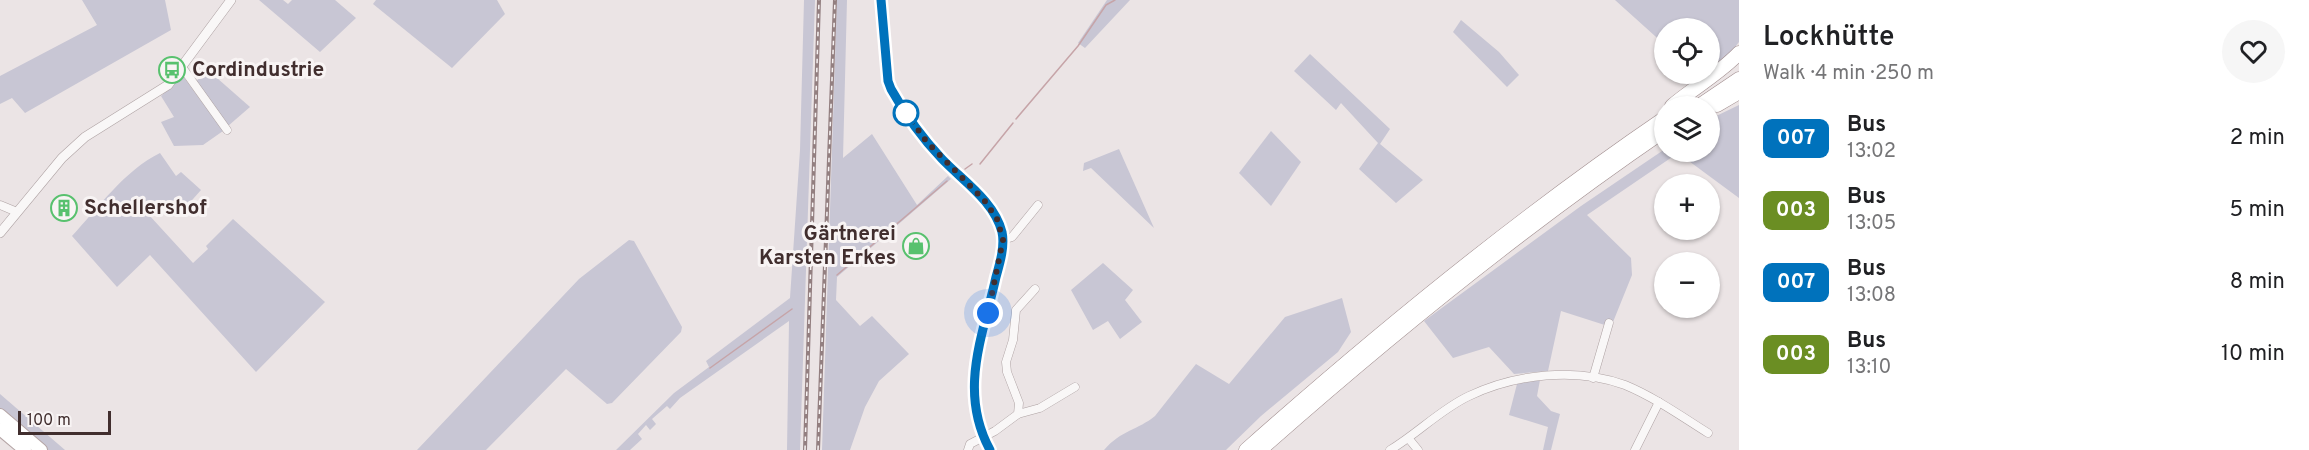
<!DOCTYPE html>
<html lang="en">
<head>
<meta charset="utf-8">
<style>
  :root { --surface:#fff; --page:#f6f6f6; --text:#202124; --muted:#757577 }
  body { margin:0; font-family:Overpass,sans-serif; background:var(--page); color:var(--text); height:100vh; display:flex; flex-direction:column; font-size:22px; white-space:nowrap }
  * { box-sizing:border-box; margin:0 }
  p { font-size:20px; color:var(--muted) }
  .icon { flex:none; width:33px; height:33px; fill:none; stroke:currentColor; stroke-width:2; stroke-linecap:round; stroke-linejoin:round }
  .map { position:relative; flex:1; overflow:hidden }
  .drawer { display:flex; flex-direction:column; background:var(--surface); width:570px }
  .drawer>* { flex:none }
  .badge { padding:0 12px; border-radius:9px; font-size:21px; line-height:39px }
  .fabs { position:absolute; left:1654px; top:18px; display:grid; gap:12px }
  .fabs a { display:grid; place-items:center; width:66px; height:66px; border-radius:50%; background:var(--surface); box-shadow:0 2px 4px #0004; font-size:30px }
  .scale { position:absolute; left:18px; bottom:15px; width:93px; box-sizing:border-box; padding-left:6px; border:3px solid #412e2e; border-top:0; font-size:16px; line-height:21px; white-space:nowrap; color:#412e2e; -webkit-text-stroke:4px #f8f4f4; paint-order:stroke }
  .you { position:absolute; width:30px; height:30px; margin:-15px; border:4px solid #fff; border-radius:50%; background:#1a73e8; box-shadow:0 0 0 9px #1a73e833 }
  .map>.badge { position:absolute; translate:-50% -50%; box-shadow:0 0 0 3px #fff }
  .round { display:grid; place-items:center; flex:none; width:63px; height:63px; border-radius:32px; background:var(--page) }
  .summary { display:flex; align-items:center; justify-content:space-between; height:102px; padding:0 24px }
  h1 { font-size:28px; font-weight:600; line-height:45px }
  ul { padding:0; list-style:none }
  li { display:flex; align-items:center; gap:18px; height:72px; padding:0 24px }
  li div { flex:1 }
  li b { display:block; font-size:22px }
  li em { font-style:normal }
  li .badge { min-width:66px; font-weight:700; text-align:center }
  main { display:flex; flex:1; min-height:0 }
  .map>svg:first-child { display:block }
  .green { fill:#c8c6d4 }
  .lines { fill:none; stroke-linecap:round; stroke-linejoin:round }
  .stream { stroke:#c6a4a8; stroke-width:1.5 }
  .building { fill:#cabfbf }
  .minor-casing { stroke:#aea2a3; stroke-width:9 }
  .tertiary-casing { stroke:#aea2a3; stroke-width:10 }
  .primary-casing { stroke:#b5a5a6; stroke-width:14 }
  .motorway-casing { stroke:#a08d8e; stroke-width:15 }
  .minor { stroke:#f9f7f7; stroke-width:8 }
  .tertiary { stroke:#f9f7f7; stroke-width:9 }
  .primary { stroke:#fff; stroke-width:12 }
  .motorway { stroke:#fff; stroke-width:14 }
  .rail-casing { stroke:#937f80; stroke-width:4 }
  .rail { stroke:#f8f4f4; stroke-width:1.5; stroke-dasharray:4.5; stroke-linecap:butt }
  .line-casing { stroke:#fff; stroke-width:14 }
  .line { stroke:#0072bc; stroke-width:9 }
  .walk { stroke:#412e2e; stroke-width:6; stroke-dasharray:0 10.8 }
  .stop-dot { fill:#fff; stroke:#0072bc; stroke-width:3 }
  .labels { text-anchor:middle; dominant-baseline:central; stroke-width:6; stroke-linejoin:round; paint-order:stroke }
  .poi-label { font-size:21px; font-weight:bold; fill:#412e2e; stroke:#f8f4f4; text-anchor:start }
</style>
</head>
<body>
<main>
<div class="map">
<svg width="1739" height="450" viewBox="0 0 1739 450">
  <rect width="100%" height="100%" fill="#ebe4e5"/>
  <!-- green -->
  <g class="green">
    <path d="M82,0H165L171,30L25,113L12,98L0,104V76L97,25Z"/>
    <path d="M259,0H283L288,4L292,0H335L356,18L320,52Z"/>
    <path d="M376,0H497L505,14L452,68L373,4Z"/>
    <path d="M804,0H815L800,450H787L789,321L680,398L670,409L667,406L652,419L656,424L650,430L646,425L638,434L642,439L630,450H616L674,393L709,367L706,361L790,298L800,150Z"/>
    <path d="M837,0H847L843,158L872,134L917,205L948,176L951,179L837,277L836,300L860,326L872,316L909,354L879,381L865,407L850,450H822Z"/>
    <path d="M1107,0H1130L1085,48L1078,43Z"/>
    <path d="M1615,0H1739V42L1727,57L1710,69V28H1665V45Z"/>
    <path d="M1461,20L1499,52L1519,75L1507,87L1453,32Z"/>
    <path d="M1310,54L1390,129L1380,144L1423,180L1396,203L1359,169L1378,143L1341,103L1336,110L1294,71Z"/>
    <path d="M209,71L250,107L228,126L196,81Z"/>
    <path d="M183,76L223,131L203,145L174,146L161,122L174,117L161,96Z"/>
    <path d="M1739,105V198L1678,153L1587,215L1631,258L1632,275L1611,327L1561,311L1548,371L1514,374L1489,347L1453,358L1424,321L1581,206L1665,149V152H1710V119Z"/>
    <path d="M1271,131L1301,162L1271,206L1239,173Z"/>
    <path d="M1119,149L1154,228L1091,168L1083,171L1084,163Z"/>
    <path d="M160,153L176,176L181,172L201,190L178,216L164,200L149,215L193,263L208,249L206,246L233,219L325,302L256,372L150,255L117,287L72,236C98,208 125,170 160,153Z"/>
    <path d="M629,240L634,241L682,327L681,332L612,403L607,404L566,369L486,450H417L579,279Z"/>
    <path d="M1103,263L1133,290L1125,300L1142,322L1120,339L1108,321L1093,330L1071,290Z"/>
    <path d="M1342,298L1351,332L1338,352L1261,416L1226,450H1104C1121,430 1138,430 1155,416L1196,364L1229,384L1285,317Z"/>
    <path d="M1531,380H1540L1537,396L1551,411L1560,414L1551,450H1543L1548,427L1509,415L1517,384Z"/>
    <path d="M0,394L65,450H47L0,410Z"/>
  </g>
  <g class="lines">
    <!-- stream -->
    <g class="stream">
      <path d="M1016,119L1078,46L1106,5L1115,0"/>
      <path d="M980,164L1013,123"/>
      <path d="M965,169L972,164"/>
      <path d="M837,275L947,181"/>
      <path d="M710,368L792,309"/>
    </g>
  </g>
  <!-- building -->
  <path class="building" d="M68,198L75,212L64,219L55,206Z"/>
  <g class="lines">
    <defs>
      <g id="minor">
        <path d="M182,67L227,130"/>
        <path d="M0,205L17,212"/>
        <path d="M1003,240L1012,237L1038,205"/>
        <path d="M1593,378L1609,323"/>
        <path d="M1018,414L1040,408L1075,387"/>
        <path d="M1409,439L1418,450"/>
        <path d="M968,450L970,444L995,431L1018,414L1019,403L1007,372L1006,362L1013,340L1016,310L1035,289"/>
        <path d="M1390,450C1417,434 1441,409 1469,396C1515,374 1576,367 1625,385C1654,397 1681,416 1708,433"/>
        <path d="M1635,450L1659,402"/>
      </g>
      <g id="tertiary">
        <path d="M881,0L888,81L891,89C905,114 922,138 942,159C963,181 994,201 1002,232C1005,247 1000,263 996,277C983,337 958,391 990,450"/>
        <path d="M0,233L62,158L85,137L168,85L231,0"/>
      </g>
      <g id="primary">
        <path d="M0,415L41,450"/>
        <path d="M0,429L25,450"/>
      </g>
      <g id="motorway">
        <path d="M1717,105L1739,92"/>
        <path d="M1672,106C1693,88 1719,74 1739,53"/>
        <path d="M1699,106L1739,79"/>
        <path d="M1246,450C1379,332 1518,218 1665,118"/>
        <path d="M1260,450C1389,336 1523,227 1665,130"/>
      </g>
    </defs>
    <!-- minor casing -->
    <use href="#minor" class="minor-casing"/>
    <!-- tertiary casing -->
    <use href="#tertiary" class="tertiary-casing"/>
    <!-- primary casing -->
    <use href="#primary" class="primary-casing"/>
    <!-- motorway casing -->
    <use href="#motorway" class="motorway-casing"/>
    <!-- minor -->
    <use href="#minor" class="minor"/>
    <!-- tertiary -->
    <use href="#tertiary" class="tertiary"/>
    <!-- primary -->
    <use href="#primary" class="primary"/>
    <!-- motorway -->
    <use href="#motorway" class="motorway"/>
    <defs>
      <g id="rail">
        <path d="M805,450L819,0"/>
        <path d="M818,450L835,0"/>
      </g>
    </defs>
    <!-- rail casing -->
    <use href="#rail" class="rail-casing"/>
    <!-- rail -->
    <use href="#rail" class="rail"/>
  </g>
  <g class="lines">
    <defs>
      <path id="line" d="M881,0L888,81L891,89C905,114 922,138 942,159C963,181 994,201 1002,232C1005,246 1000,263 996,277C983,336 958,391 990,450"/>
    </defs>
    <!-- line casing -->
    <use href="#line" class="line-casing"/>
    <!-- line -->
    <use href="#line" class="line"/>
    <!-- walk -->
    <path class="walk" d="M906,113L926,141L984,200L997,219L1003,240L988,313"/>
  </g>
  <!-- icons -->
  <defs>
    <symbol id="bus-ring" viewBox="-11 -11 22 22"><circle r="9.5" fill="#f8f4f4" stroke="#58c16e" stroke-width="1.5"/><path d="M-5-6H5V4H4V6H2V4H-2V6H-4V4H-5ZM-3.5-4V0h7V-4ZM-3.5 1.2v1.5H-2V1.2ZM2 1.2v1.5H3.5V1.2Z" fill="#58c16e"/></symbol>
    <symbol id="building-ring" viewBox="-11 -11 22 22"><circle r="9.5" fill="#f8f4f4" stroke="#58c16e" stroke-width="1.5"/><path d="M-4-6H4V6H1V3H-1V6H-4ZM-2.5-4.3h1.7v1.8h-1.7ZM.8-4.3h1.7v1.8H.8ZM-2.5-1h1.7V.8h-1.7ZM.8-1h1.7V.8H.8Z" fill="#58c16e"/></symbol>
    <symbol id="shop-ring" viewBox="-11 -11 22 22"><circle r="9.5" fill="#f8f4f4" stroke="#58c16e" stroke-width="1.5"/><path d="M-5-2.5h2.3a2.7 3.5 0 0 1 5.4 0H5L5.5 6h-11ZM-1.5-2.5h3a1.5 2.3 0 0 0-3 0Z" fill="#58c16e"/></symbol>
  </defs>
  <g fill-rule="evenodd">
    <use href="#bus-ring" x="157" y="55" width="30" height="30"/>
    <use href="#building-ring" x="49" y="193" width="30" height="30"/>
    <use href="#shop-ring" x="901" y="231" width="30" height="30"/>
  </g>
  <!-- markers -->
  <circle class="stop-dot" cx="906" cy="113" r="12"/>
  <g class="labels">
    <!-- poi labels -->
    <g class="poi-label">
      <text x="192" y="70">Cordindustrie</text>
      <text x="84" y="208">Schellershof</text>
      <text x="896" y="234" text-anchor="end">Gärtnerei<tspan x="896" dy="24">Karsten Erkes</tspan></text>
    </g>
  </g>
</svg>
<div class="fabs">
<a><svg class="icon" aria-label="locate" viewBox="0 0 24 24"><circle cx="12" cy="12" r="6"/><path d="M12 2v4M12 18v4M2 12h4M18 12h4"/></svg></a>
<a><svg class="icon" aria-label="layers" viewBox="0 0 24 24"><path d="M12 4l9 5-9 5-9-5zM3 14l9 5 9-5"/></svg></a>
<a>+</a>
<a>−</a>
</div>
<div class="scale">100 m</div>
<div class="you" style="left:988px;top:313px"></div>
</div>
<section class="drawer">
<div class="summary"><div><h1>Lockhütte</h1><p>Walk · 4 min · 250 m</p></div><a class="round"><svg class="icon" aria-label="heart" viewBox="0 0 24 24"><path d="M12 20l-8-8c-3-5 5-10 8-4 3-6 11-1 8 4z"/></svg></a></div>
<ul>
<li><span class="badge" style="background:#0072bc;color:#fff">007</span><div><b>Bus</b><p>13:02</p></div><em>2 min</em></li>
<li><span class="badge" style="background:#6b8e23;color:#fff">003</span><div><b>Bus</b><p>13:05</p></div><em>5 min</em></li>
<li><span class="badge" style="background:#0072bc;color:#fff">007</span><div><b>Bus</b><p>13:08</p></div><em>8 min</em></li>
<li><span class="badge" style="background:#6b8e23;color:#fff">003</span><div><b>Bus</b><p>13:10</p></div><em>10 min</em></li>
</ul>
</section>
</main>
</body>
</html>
